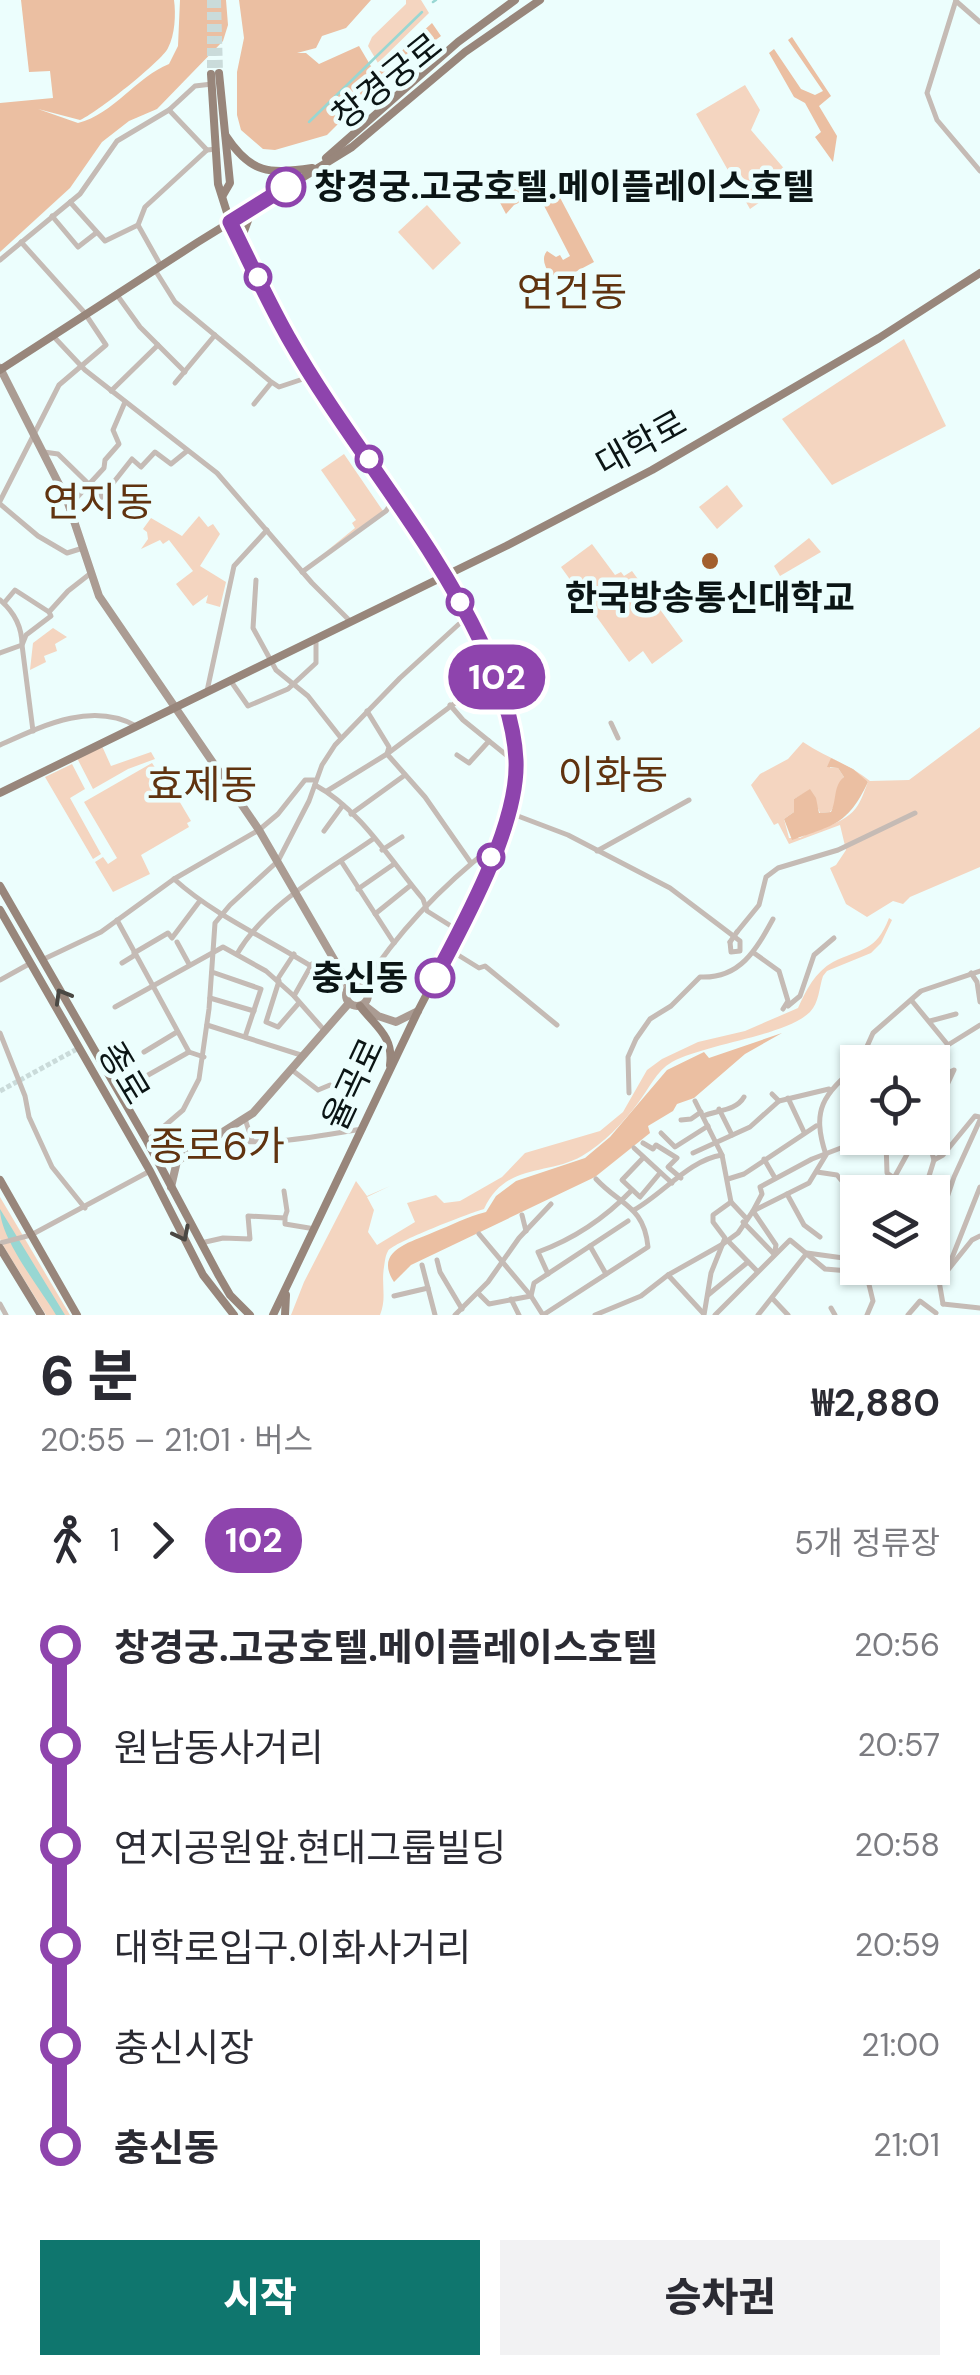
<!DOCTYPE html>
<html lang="ko">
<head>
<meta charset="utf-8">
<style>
  :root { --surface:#fff; --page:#f2f2f3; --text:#2b2b33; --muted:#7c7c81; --accent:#0f766e }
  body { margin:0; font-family:"DM Sans","Noto Sans KR",sans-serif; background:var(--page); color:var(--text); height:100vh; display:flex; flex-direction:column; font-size:38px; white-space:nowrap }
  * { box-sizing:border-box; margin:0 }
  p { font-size:32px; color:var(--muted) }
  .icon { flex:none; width:55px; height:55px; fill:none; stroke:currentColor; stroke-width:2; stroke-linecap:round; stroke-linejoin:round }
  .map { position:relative; height:1315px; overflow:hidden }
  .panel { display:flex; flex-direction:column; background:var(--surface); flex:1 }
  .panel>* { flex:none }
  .badge { padding:0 20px; border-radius:32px; font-size:35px; line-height:65px }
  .buttons { position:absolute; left:840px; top:1045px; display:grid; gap:20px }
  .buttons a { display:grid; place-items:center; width:110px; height:110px; border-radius:0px; background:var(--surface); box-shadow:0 2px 8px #0004; font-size:50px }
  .map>.badge { position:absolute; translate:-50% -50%; box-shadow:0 0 0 5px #fff }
  .legs { display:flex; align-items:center; gap:15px; height:110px; padding:0 40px; font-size:32px }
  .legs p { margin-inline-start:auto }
  .head { display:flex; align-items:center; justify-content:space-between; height:170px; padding:0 40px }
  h1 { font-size:55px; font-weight:800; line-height:75px }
  .button { display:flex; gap:20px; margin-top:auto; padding:20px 40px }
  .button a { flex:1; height:115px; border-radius:0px; background:var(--accent); color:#fff; font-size:40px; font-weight:800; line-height:115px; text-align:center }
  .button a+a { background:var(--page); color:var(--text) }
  ul { padding:0 40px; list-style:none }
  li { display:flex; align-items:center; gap:35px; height:100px; font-size:38px }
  li i { display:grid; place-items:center; width:15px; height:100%; margin:0 12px; background:currentColor }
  li i::after { content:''; width:25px; height:25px; margin:-12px; border:8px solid; border-radius:50%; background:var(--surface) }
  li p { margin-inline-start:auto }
  li:first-child i { background:linear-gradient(#0000 50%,currentColor 0) }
  li:last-child i { background:linear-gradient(currentColor 50%,#0000 0) }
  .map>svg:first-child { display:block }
  .green { fill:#f4d5c0; fill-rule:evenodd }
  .forest { fill:#ebbfa2 }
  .water { fill:#98d7d3 }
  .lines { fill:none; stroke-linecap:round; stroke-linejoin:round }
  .stream { stroke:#98d7d3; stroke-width:2.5 }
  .street-tunnel { stroke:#cadbda; stroke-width:5; stroke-dasharray:5 2.5; stroke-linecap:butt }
  .primary-tunnel { stroke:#cadbda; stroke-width:8; stroke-dasharray:8 4; stroke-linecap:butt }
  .street { stroke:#c5bbb5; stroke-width:5 }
  .secondary { stroke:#ab9c93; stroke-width:8 }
  .primary { stroke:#98867b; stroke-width:8 }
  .street-bridge { stroke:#c5bbb5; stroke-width:5 }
  .oneway { stroke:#4a4843 }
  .line-1-casing { stroke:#fff; stroke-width:22 }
  .line-1 { stroke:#8e44ad; stroke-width:15 }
  .stop-1-dot { fill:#fff; stroke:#8e44ad; stroke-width:5 }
  .poi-dot { fill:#a25f2d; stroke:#ecfefd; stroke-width:4 }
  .labels { text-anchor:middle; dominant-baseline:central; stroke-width:9; stroke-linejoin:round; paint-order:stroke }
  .street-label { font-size:35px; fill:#0b1515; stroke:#ecfefd }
  .stop-label { font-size:35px; font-weight:bold; fill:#0b1515; stroke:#ecfefd; text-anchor:start }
  .poi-label { font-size:35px; font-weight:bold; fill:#0b1515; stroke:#ecfefd }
  .quarter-label { font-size:40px; fill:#60330f; stroke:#ecfefd }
</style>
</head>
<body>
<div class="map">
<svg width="980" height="1315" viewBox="0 0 980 1315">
  <rect width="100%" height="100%" fill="#ecfefd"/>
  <!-- green -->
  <g class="green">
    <path d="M406,0H421L429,13L378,63L368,46L372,37L406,4Z"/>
    <path d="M745,85L760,110L751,130L793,179L750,209L696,114Z"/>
    <path d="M427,205L461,243L433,270L398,232Z"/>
    <path d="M904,339L946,426L832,485L782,419Z"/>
    <path d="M344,454L383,511L323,554L355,528L352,523L356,520L321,470Z"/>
    <path d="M727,485L743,506L717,529L699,507Z"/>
    <path d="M199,516L208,527L213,524L220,534L200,566L226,582L220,607L206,603L208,595L193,606L176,584L193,571L169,540L163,544L160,540L141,549L148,539L147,532L143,529L151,518L182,536Z"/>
    <path d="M809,538L821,552L780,576L774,566Z"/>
    <path d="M592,544L615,575L621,572L624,576L632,571L683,641L652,664L643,651L629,662L561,567Z"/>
    <path d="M53,628L67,637L55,644L57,651L44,656L46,662L30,670L33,643Z"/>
    <path d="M980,727V867L910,897L903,904L893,901L867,917L846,904L830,868L836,865L846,850L840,825L789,844L778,823L774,825L751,785L760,774L788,759L803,742C825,757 849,764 870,781L909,780ZM831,758L868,782C865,789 862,799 858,805C845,826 818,826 800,838H789L784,819L794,812V799L810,790L820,813L830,812C840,801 835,789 844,777L838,768H830Z"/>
    <path d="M102,746L111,766L151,752L155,759L128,769L93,789L77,758Z"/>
    <path d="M152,763L156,769L160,767L172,789L169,791L174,801L178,799L191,821L187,823L189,827L141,855L150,874L113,892L95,862L103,857L108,864L117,858L84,802Z"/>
    <path d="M72,764L85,789L70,798L101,854L93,859L45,777Z"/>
    <path d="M889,918L892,920L881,943L871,953L827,971L823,976C819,988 819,1003 810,1012C786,1036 708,1043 672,1062C656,1071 649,1089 638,1103C624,1122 603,1144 582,1156C547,1176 506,1162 484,1209C470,1213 394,1242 388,1251C385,1256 385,1262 384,1267C381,1285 387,1298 380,1315H291L304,1282L356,1181L367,1196L390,1186L367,1197L374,1210L368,1232L377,1245L415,1222L407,1203L436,1195L444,1203L460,1201L502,1177L525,1153L600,1131L623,1112L647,1070L662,1059L698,1042L745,1031L798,1008C806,990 815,972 833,962C861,948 876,952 889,918Z"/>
    <path d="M0,1197L70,1315H46L4,1247L0,1239Z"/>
  </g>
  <!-- forest -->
  <g class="forest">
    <path d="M21,0H174C176,14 175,35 168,48C163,60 94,115 80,120L38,109L78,123C114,114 136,77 169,64L178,46L180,0H226L228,25L223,41L157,109L129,121L102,142L70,188L0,252V103L53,98L50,71L29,72Z"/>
    <path d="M239,0H371L346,28L322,36L316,48L297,53H306L319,64L359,46L372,68L357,85V92L432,23L441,36L382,80L327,135L275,150L263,149L241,130L237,115V72L244,38Z"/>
    <path d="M792,37L831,96L819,106L837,136L833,162L815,137L821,132L805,103L794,97L769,53L774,49L801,89L815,95L823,91L788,40Z"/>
    <path d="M542,178L550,191L556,190L594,262L564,278L549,274C545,266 541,258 547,251L556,257L560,255L563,260L570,256L538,194L514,205L506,214L497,197Z"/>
    <path d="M831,758L853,769L868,782C848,824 835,825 792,840L784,819L794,812V799L810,789L816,798L819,813L831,812C837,800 833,786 844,777L838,768L827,767Z"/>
    <path d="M782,1033L745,1054L694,1098L677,1104L673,1111L648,1126L650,1133L595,1177L411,1265L394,1282C373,1250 412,1242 434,1232C452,1225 466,1217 486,1212L496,1196L516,1181L585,1158L610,1137L667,1070L704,1052L709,1058Z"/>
  </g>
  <!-- water -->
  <path class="water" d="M0,1209L65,1315H56C40,1288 0,1239 0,1209Z"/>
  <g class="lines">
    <!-- stream -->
    <g class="stream">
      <path d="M433,2L436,0"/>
      <path d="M309,122L422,12"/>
    </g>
    <!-- street-tunnel -->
    <path class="street-tunnel" d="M0,1091L77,1049"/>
    <!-- primary-tunnel -->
    <g class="primary-tunnel">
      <path d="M211,0V74"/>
      <path d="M217,0L219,73"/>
    </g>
    <!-- street -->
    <g class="street">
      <path d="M956,0L927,93L937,120L980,171"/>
      <path d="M956,1L980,22"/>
      <path d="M169,110L195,86L212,84"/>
      <path d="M70,202L105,241L138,225"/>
      <path d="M52,216L78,247L96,233"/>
      <path d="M0,260L80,194L117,141L169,110L207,150"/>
      <path d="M161,266L138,225L145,207L207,150L217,149"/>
      <path d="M155,270L175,302L270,381L279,387L312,376"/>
      <path d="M117,295L140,327L185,372"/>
      <path d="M54,337L85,370L217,473L312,583L350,621"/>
      <path d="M175,383L215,335"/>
      <path d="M111,391L158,345"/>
      <path d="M254,404L271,383"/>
      <path d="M44,452L58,454L102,497L132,459L141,467L155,452L171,464L187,451"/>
      <path d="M0,501L59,385L106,345L84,312L21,242"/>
      <path d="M0,504L38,536L67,553L83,548"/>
      <path d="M69,506L104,468L105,460L119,444L113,430L125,402"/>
      <path d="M302,572L386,511L396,497"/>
      <path d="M256,580L253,628L276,670L308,696L341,738"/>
      <path d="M0,600C14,612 22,626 22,645L0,653"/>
      <path d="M4,603L15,590L49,612L68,591L91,573"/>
      <path d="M230,680L248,706L288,689L316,663V639"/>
      <path d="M207,691L234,566L267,530"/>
      <path d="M450,705L463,720L515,762"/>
      <path d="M367,711L389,747L387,754L425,797L471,863"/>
      <path d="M611,723L618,738"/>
      <path d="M33,731L22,645L26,635L51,616L49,612"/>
      <path d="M0,745C42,726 92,701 136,726"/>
      <path d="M457,755L469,763L489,741"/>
      <path d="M315,785C360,809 391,861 423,899L427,911L459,931"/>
      <path d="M327,791L387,754L495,673"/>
      <path d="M510,813L568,835L670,888L740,941V951L731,952L730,942"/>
      <path d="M351,814L405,775"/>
      <path d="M324,831L343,805"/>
      <path d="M382,850L402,837"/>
      <path d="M597,851L689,800"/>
      <path d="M341,861L394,943"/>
      <path d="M174,879C224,924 291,948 347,990"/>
      <path d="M358,889L394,864"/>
      <path d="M375,914L411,885"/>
      <path d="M117,920L189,1052L204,1057"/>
      <path d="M737,932L759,905L766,877L778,868L838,850L915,813"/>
      <path d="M177,942L189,964"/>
      <path d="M450,950L479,968L485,966L557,1025"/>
      <path d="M134,953L168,933L172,938L199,902"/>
      <path d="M754,953L779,971L788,1001L783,1009"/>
      <path d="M237,954C266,904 326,872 373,839"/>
      <path d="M44,959L101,932L174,879L259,830L278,814L305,780H314"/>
      <path d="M122,963L135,955"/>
      <path d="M312,964L294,996L324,1030"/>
      <path d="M212,972L261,989L245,1037"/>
      <path d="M971,973L977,982L980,1002"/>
      <path d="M0,980L29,964"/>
      <path d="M277,980L294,954"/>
      <path d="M279,981L266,1022L278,1027L298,1004"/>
      <path d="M363,986C397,933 443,885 493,846"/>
      <path d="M210,998L254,1011"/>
      <path d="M912,1001L948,1045L980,1025"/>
      <path d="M788,1006L800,996L814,955L834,938"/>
      <path d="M115,1007L223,947L266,971L294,996"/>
      <path d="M930,1021L956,1014"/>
      <path d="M207,1025L304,1056"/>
      <path d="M0,1033L25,1096L29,1117L52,1167L85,1208"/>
      <path d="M144,1052L177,1032"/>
      <path d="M860,1062L873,1033L921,991L980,971"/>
      <path d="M932,1065L939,1062L943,1072"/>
      <path d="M292,1070L318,1090L330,1085"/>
      <path d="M932,1083L952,1071"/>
      <path d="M118,1092L189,1052"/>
      <path d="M629,1093L628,1057L636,1039L650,1019L671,1006L700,977C740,979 756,950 773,919"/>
      <path d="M772,1094L779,1101L829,1089"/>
      <path d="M788,1098L804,1132"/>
      <path d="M695,1101L722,1155L731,1202L745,1217"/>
      <path d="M719,1109L732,1135"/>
      <path d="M703,1116C717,1110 736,1111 744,1097"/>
      <path d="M932,1117L954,1070"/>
      <path d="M245,1119L252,1140"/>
      <path d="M681,1120L691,1119L701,1112"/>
      <path d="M661,1133L675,1147L708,1126"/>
      <path d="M219,1134C249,1152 327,1134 363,1129"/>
      <path d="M890,1138L886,1142L887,1173L894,1178L916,1138"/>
      <path d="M928,1138L934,1160L943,1155L975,1116L980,1117"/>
      <path d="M147,1141L183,1110L199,1079L209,1009L215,923L230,905L278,861L309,801L322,765L335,745L400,678L459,624L470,620"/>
      <path d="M643,1143L653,1149L656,1145L677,1158L668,1167L681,1178"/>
      <path d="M634,1148L672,1183"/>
      <path d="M693,1153L750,1127L779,1101"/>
      <path d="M643,1158L622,1180L640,1197L660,1173"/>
      <path d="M764,1159L775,1178"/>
      <path d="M817,1172L837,1175L851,1192"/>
      <path d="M894,1178L898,1192"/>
      <path d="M728,1179L744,1174L816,1126"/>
      <path d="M284,1191L287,1211L285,1217"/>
      <path d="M924,1192L934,1160"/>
      <path d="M787,1194L804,1225L820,1237"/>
      <path d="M634,1210C663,1194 689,1160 722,1155"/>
      <path d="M522,1215L526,1231"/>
      <path d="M743,1222L774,1254"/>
      <path d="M847,1222L856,1259"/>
      <path d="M479,1234L531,1296L543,1315"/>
      <path d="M728,1241L757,1271"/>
      <path d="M932,1242L954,1177L980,1120"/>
      <path d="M0,1243L31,1235L150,1171"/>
      <path d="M201,1243L223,1238L250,1239L248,1216L285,1218V1224L315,1229"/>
      <path d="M932,1244L938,1280"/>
      <path d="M590,1246L606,1274"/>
      <path d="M775,1251L776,1245L753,1211L762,1194L760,1187L812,1159L867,1138"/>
      <path d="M437,1260L440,1272L462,1309"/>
      <path d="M422,1265L435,1315"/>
      <path d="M865,1268L873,1301L867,1315"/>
      <path d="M948,1268L980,1187"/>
      <path d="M548,1274L538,1252C574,1239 606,1217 632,1190"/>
      <path d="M668,1275L703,1313"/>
      <path d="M478,1293L489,1304L531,1296L534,1283L628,1221"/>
      <path d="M708,1295L748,1262"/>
      <path d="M394,1296L428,1288"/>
      <path d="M772,1298L788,1315"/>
      <path d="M511,1299L519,1315"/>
      <path d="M0,1304L6,1315"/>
      <path d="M943,1304L939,1281L972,1240L980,1236"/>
      <path d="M943,1304L980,1308"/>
      <path d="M831,1308L835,1315"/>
      <path d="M455,1315L488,1282L519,1238L551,1204"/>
      <path d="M543,1315L648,1247C644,1206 621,1206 596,1179"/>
      <path d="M595,1315L641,1296L668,1275L723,1244L738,1233L753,1211L809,1183L826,1155C811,1109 823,1095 858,1065"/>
      <path d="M704,1315L711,1273L725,1238L713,1222V1215L731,1202"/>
      <path d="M715,1315L790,1240L825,1269L849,1271L869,1281"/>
      <path d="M758,1315L807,1253L858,1260"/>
      <path d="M908,1315L920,1301L936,1313"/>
    </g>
    <!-- secondary -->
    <g class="secondary">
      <path d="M0,368L67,500L99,596L259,830L350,987"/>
      <circle cx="357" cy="995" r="11"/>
      <path d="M365,1006L378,1016L396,1022L418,1011"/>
      <path d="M171,1187L177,1161L253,1113L349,1003"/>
    </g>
    <!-- primary -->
    <g class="primary">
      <path d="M219,73L230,183L223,195"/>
      <path d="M211,74L218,184L230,222L288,338L420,533L470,620L503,691L516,760L510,813L466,919L418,1011L273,1315"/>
      <path d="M226,136C251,174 269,174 312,168"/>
      <path d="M326,158L458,42L515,0"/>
      <path d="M240,242L253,207"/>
      <path d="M0,370L198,242L352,147L465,52L540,0"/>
      <path d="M0,793L506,546L652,470L879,338L980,273"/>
      <path d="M0,886L147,1141L219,1276L230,1295L250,1315"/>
      <path d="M0,910L150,1171L203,1275L234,1315"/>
      <path d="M360,1006C375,1026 394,1036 390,1065"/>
      <path d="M158,1157L164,1162L177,1161"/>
      <path d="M0,1180L77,1315"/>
      <path d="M0,1248L41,1315"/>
      <path d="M285,1315L286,1295"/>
    </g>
    <!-- street-bridge -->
    <path class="street-bridge" d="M730,942L737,932"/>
  </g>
  <!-- one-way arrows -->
  <defs><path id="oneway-chevron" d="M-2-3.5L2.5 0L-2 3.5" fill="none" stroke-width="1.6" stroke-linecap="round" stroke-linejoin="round" transform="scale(2.5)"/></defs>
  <g class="oneway">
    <use href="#oneway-chevron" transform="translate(62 996) rotate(-120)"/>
    <use href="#oneway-chevron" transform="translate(182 1234) rotate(63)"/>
  </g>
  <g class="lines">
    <defs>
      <path id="line-1" d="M286,187L230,222C249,260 267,300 288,337C348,443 430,534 482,644C498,680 514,719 516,760C519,824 465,921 435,978"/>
    </defs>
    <!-- line-1 casing -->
    <use href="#line-1" class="line-1-casing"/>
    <!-- line-1 -->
    <use href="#line-1" class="line-1"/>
  </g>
  <!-- markers -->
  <g class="stop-1-dot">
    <circle cx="286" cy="187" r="18"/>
    <circle cx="258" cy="277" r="12"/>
    <circle cx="369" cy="459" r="12"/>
    <circle cx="460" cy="602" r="12"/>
    <circle cx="491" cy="857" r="12"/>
    <circle cx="435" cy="978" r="18"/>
  </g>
  <circle class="poi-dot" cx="710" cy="561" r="10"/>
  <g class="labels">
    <!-- street labels -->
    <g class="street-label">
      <text transform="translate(387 81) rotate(-39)">창경궁로</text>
      <text transform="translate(641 443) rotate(-29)">대학로</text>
      <text transform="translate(124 1073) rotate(59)">종로</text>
      <text transform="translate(353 1084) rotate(-65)">율곡로</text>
    </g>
    <!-- stop labels -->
    <g class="stop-label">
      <text x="314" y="187">창경궁.고궁호텔.메이플레이스호텔</text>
      <text x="408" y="978" text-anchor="end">충신동</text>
    </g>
    <!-- poi labels -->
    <g class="poi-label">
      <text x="710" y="598">한국방송통신대학교</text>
    </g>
    <!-- quarter labels -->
    <g class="quarter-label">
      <text x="572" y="292">연건동</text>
      <text x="98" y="502">연지동</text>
      <text x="613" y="775">이화동</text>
      <text x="202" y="785">효제동</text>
      <text x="217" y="1146">종로6가</text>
    </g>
  </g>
</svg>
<div class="buttons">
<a><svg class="icon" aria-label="locate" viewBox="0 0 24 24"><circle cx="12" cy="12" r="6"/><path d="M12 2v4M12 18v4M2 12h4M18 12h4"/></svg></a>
<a><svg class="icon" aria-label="layers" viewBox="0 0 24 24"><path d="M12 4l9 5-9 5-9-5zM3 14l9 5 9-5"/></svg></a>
</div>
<b class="badge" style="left:497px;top:677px;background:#8e44ad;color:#fff">102</b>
</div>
<section class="panel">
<div class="head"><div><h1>6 분</h1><p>20:55 – 21:01 · 버스</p></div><b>₩2,880</b></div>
<div class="legs"><svg class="icon" aria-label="walk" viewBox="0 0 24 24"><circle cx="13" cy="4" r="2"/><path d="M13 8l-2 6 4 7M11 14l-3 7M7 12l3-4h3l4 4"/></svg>1<svg class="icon" aria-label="forward" viewBox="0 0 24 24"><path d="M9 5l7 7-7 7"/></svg><b class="badge" style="background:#8e44ad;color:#fff">102</b><p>5개 정류장</p></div>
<ul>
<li><i style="color:#8e44ad"></i><b>창경궁.고궁호텔.메이플레이스호텔</b><p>20:56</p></li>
<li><i style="color:#8e44ad"></i><span>원남동사거리</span><p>20:57</p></li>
<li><i style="color:#8e44ad"></i><span>연지공원앞.현대그룹빌딩</span><p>20:58</p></li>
<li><i style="color:#8e44ad"></i><span>대학로입구.이화사거리</span><p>20:59</p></li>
<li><i style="color:#8e44ad"></i><span>충신시장</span><p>21:00</p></li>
<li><i style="color:#8e44ad"></i><b>충신동</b><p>21:01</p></li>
</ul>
<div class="button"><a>시작</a><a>승차권</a></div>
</section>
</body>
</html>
